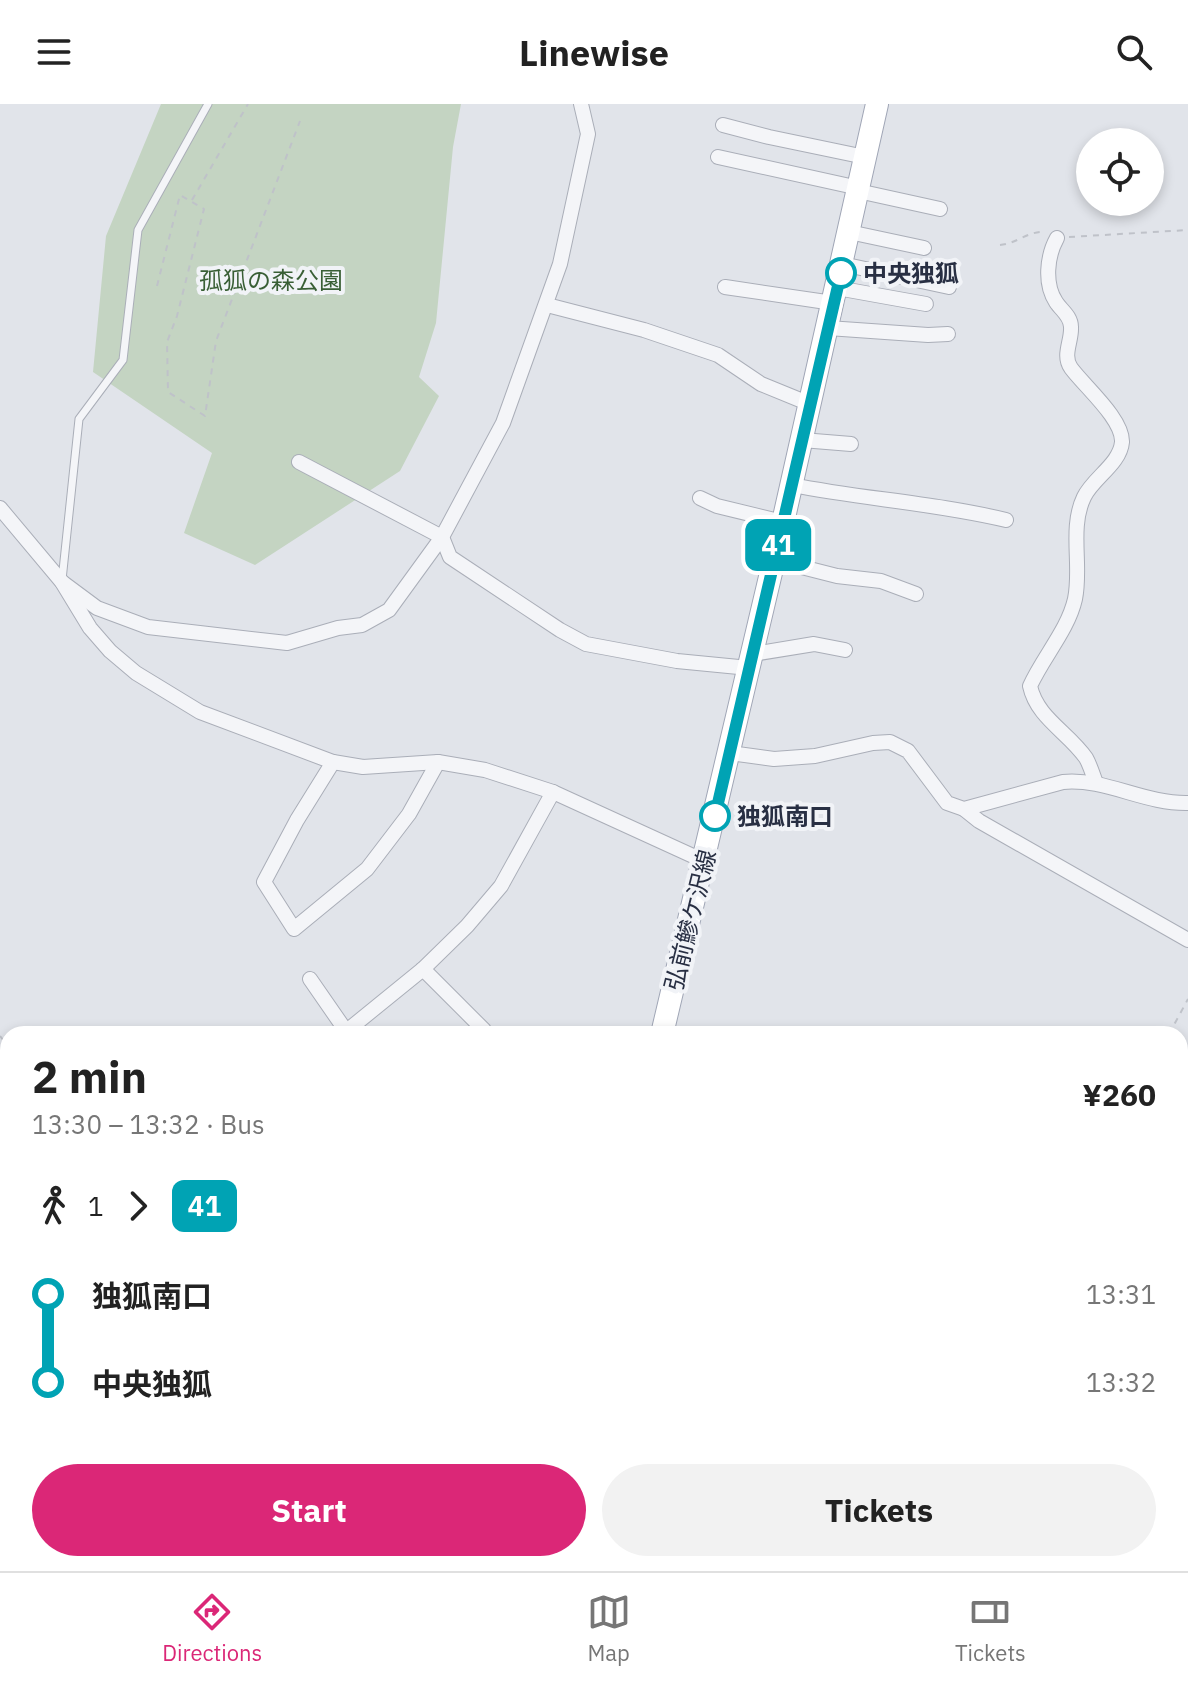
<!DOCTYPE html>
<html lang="en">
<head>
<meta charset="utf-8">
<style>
  :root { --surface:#fff; --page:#f2f2f2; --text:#222; --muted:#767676; --line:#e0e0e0; --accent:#db2777 }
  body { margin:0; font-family:"IBM Plex Sans","Noto Sans JP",sans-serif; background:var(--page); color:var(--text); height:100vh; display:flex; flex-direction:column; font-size:30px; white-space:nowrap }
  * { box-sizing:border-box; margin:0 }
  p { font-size:26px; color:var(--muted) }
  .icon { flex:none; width:44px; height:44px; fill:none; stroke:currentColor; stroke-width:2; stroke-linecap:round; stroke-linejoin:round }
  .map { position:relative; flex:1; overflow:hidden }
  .details { position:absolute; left:0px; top:922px; width:1188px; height:546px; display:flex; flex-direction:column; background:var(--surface); border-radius:24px 24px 0 0; box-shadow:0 4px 12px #0003 }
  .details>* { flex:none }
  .badge { padding:0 16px; border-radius:12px; font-size:28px; line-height:52px }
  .buttons { position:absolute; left:1076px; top:24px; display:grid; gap:16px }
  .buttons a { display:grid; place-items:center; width:88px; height:88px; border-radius:50%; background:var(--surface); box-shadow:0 4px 12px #0003; font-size:40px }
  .map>.badge { position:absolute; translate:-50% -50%; box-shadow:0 0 0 4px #fff }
  .legs { display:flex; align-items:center; gap:12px; height:88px; padding:0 32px; font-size:26px }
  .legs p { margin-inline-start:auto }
  .overview { display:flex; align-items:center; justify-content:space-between; height:136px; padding:0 32px }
  h1 { font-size:44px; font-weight:800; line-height:60px }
  .primary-button { display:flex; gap:16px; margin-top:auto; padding:16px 32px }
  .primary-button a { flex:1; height:92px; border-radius:48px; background:var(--accent); color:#fff; font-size:32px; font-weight:800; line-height:92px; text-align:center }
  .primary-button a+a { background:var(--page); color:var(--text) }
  ul { padding:0 32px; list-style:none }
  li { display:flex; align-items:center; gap:28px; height:88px; font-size:30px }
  li i { display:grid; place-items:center; width:12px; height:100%; margin:0 10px; background:currentColor }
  li i::after { content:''; width:20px; height:20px; margin:-10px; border:6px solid; border-radius:50%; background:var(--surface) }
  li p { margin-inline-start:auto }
  li:first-child i { background:linear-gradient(#0000 50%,currentColor 0) }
  li:last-child i { background:linear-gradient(currentColor 50%,#0000 0) }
  header { display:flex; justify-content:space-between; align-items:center; height:104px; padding:0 32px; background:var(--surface); font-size:36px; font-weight:800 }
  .tabs { display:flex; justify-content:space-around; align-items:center; height:112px; border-top:2px solid var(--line); background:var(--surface); font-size:22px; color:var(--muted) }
  .tabs a { display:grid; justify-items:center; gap:4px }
  .tabs .on { color:var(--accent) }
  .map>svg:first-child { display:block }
  .green { fill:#c4d4c2 }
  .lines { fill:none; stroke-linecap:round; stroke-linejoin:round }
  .stream { stroke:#9aadcc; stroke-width:4 }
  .service-casing { stroke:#aaaeb8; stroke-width:9 }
  .minor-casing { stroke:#aaaeb8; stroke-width:16 }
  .tertiary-casing { stroke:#aaaeb8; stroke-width:20 }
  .primary-casing { stroke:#a0a6b6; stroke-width:24 }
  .path { stroke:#bfc2c9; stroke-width:2; stroke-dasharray:6 6; stroke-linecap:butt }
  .service { stroke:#f4f5f8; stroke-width:7 }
  .minor { stroke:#f4f5f8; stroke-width:14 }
  .tertiary { stroke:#f4f5f8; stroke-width:18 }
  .primary { stroke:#fff; stroke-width:22 }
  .line-1-casing { stroke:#fff; stroke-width:18 }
  .line-1 { stroke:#00a3b4; stroke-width:12 }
  .stop-1-dot { fill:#fff; stroke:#00a3b4; stroke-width:4 }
  .labels { text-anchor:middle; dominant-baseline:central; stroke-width:8; stroke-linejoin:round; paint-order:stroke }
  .stop-label { font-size:24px; font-weight:bold; fill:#282f43; stroke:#f1f3f7; text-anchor:start }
  .park-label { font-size:24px; fill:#395f35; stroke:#f1f3f7 }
  .street-label { font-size:24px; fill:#282f43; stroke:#f1f3f7 }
</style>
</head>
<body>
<header><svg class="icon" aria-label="menu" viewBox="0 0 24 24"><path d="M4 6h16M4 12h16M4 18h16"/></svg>Linewise<svg class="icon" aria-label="search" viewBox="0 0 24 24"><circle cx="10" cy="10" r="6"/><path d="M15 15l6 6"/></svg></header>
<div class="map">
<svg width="1188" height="1467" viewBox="0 0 1188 1467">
  <rect width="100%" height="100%" fill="#e1e4ea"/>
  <!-- green -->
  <path class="green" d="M161,0H461L453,43L436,219L419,273L439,292L400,367L255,461L184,429L212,349L93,268L106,132Z"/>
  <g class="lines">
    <!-- stream -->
    <g class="stream">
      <path d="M1180,1221L1188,1207"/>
      <path d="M904,1467L914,1460"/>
    </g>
    <defs>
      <g id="service">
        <path d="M62,476L79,315L123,256L138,126L208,0"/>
        <path d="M228,1467L235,1460"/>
      </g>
      <g id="minor">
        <path d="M723,21L769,33L865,53"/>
        <path d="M718,53L859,84"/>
        <path d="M858,87L940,105"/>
        <path d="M849,128L924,144"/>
        <path d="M1057,134C1047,152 1044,180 1056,198C1061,206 1071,212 1071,223C1072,237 1062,251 1071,264C1085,283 1123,315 1122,338C1120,360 1093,374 1084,393C1069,424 1082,462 1075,495C1068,526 1043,553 1030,582C1037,614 1068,628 1086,654C1090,661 1093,671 1096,679"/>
        <path d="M842,160L949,183"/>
        <path d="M725,183L833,199"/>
        <path d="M837,184L926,200"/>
        <path d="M547,201L644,226L718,251L761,280L810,300"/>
        <path d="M828,224L928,231L948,230"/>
        <path d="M802,336L851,340"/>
        <path d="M299,358L442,433L450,453L560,526L586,540L677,557L749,564"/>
        <path d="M792,381C863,395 935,399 1006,416"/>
        <path d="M700,394L717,402L783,418"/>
        <path d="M0,404L62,478L90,524L110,547L136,569L200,608L333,658L363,663L438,658L485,666L553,688L704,757"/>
        <path d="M774,456L837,472L881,477L916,490"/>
        <path d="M62,478L97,504L148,523L287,539L338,524L362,521L389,506L442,433L503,319L560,160L588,30L581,0"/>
        <path d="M753,550L814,540L845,546"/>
        <path d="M730,649L774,655L815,652L873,639L890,638L908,647L947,699L964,705L1063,678C1106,674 1144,700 1188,699"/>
        <path d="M333,658L297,716L264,778L294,825L367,765L409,710L438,658"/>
        <path d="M964,705L979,717L1188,836"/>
        <path d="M423,865L484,926"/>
        <path d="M310,875L346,927"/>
        <path d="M343,930L423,865L467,822L501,782L553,688"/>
        <path d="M0,1117L8,1118"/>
        <path d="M330,1460L338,1467"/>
      </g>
      <g id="tertiary">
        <path d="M0,1176L8,1184"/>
        <path d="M246,1460L250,1467"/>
      </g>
      <g id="primary">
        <path d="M662,930L783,418L877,0"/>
        <path d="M556,1467L557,1460"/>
      </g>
    </defs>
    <!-- service casing -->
    <use href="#service" class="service-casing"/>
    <!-- minor casing -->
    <use href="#minor" class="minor-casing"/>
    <!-- tertiary casing -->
    <use href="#tertiary" class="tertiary-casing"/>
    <!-- primary casing -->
    <use href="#primary" class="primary-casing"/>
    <!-- path -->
    <g class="path">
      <path d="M192,96L248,0"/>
      <path d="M1069,133L1188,126"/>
      <path d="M1000,141C1016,140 1028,127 1044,128"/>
      <path d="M157,182L180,91L204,105L177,212L167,238L168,288L205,312L216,237L300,17"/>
      <path d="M1169,930L1188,895"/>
      <path d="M0,932L8,942"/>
      <path d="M0,1391L8,1386"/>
      <path d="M1180,1452L1188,1442"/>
      <path d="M977,1460L979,1467"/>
      <path d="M1168,1467L1174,1460"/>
    </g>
    <!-- service -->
    <use href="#service" class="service"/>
    <!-- minor -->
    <use href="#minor" class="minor"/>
    <!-- tertiary -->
    <use href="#tertiary" class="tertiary"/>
    <!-- primary -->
    <use href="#primary" class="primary"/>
  </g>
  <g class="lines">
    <defs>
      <path id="line-1" d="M715,712L841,169"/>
    </defs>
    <!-- line-1 casing -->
    <use href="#line-1" class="line-1-casing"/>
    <!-- line-1 -->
    <use href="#line-1" class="line-1"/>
  </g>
  <!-- markers -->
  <g class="stop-1-dot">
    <circle cx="841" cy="169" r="14"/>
    <circle cx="715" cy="712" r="14"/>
  </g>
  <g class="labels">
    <!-- stop labels -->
    <g class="stop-label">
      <text x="863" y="169">中央独狐</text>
      <text x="737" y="712">独狐南口</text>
    </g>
    <!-- park labels -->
    <g class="park-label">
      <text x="271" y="176">孤狐の森公園</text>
    </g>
    <!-- street labels -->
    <g class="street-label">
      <text transform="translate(690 816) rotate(-76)">弘前鰺ケ沢線</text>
    </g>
  </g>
</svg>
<div class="buttons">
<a><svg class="icon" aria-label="locate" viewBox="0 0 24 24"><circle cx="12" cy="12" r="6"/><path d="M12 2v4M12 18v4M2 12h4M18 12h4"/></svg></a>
</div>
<b class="badge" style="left:778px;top:441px;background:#00a3b4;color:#fff">41</b>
<section class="details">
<div class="overview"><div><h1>2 min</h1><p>13:30 – 13:32 · Bus</p></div><b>¥260</b></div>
<div class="legs"><svg class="icon" aria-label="walk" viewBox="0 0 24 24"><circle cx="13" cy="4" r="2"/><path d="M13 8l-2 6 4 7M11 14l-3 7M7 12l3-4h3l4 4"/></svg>1<svg class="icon" aria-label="forward" viewBox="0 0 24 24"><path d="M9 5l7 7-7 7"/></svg><b class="badge" style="background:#00a3b4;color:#fff">41</b></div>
<ul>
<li><i style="color:#00a3b4"></i><b>独狐南口</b><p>13:31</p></li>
<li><i style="color:#00a3b4"></i><b>中央独狐</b><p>13:32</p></li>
</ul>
<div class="primary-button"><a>Start</a><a>Tickets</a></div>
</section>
</div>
<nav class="tabs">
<a class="on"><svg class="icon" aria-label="directions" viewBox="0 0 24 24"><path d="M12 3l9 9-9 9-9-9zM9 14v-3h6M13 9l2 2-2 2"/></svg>Directions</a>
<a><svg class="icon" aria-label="map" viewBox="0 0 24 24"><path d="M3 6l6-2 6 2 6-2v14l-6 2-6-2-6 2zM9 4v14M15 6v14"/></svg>Map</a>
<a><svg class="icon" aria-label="tickets" viewBox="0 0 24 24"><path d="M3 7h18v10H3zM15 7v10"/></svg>Tickets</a>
</nav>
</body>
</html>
